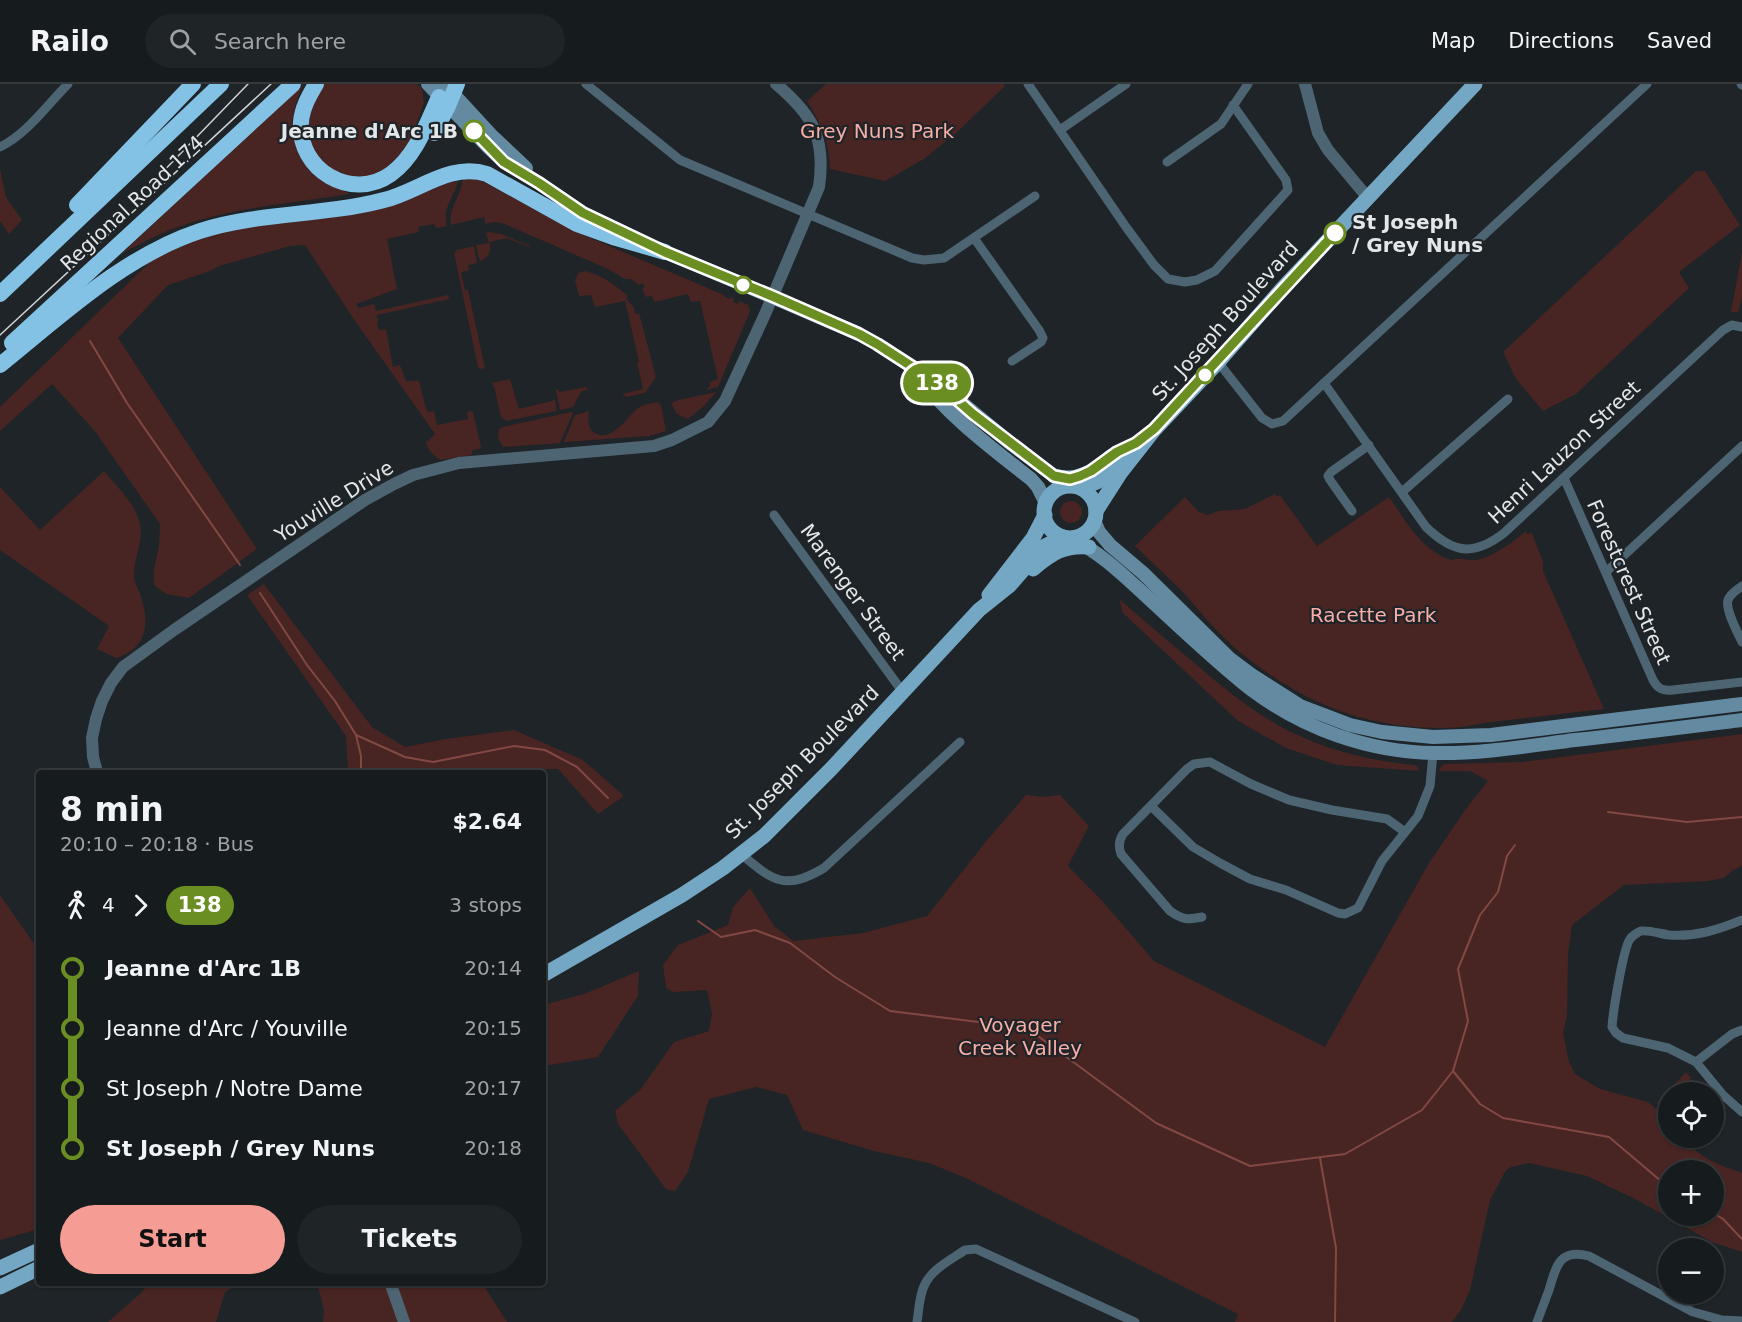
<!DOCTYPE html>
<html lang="en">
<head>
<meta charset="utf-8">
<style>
  :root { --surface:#161b1d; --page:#1f2426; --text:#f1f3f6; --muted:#9ea1a4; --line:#35393b; --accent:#f59c94 }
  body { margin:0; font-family:"DejaVu Sans",sans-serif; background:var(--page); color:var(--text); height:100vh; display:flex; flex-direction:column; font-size:22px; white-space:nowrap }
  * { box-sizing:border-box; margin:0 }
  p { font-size:20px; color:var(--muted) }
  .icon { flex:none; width:33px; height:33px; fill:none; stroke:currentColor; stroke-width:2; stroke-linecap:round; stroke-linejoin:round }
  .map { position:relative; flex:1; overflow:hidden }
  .panel { position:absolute; left:36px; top:686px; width:510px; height:516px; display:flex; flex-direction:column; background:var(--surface); border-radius:6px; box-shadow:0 2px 4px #0004,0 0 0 2px var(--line) }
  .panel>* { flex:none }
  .badge { padding:0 12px; border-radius:20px; font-size:21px; line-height:39px }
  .fabs { position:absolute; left:1658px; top:998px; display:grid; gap:12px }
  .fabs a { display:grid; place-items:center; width:66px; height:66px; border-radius:50%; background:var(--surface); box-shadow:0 2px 4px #0004,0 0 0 2px var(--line); font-size:30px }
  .map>.badge { position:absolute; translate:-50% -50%; box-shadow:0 0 0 3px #fff }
  .legs { display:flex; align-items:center; gap:9px; height:66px; padding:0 24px; font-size:20px }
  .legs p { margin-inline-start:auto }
  .head { display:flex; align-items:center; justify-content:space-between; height:102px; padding:0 24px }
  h1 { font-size:33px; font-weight:700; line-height:45px }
  .action { display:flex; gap:12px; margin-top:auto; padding:12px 24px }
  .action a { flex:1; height:69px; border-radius:36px; background:var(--accent); color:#111; font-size:24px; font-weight:700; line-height:69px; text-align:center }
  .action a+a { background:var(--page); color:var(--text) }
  ul { padding:0 24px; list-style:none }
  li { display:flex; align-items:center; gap:21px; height:60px; font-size:22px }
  li i { display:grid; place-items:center; width:9px; height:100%; margin:0 8px; background:currentColor }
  li i::after { content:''; width:15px; height:15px; margin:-8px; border:4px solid; border-radius:50%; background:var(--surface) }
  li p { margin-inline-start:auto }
  li:first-child i { background:linear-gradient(#0000 50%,currentColor 0) }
  li:last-child i { background:linear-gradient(currentColor 50%,#0000 0) }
  header { display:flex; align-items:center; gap:36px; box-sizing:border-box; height:84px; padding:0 30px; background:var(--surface); border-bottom:2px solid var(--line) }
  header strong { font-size:28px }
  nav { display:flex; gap:33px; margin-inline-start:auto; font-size:21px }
  .search { width:420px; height:54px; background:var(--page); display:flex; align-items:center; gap:15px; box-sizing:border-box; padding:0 21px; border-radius:33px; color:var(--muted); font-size:22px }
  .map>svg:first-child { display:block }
  .green { fill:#482522; fill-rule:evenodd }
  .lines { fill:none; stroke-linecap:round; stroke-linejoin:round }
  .stream { stroke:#834844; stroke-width:2 }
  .minor { stroke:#4d6573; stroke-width:9 }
  .tertiary { stroke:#4d6573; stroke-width:12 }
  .secondary { stroke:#638aa1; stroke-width:14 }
  .primary { stroke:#74a7c4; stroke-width:15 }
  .motorway { stroke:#83c1e5; stroke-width:16 }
  .tram { stroke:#cfd2d5; stroke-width:1.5 }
  .line-1-casing { stroke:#fff; stroke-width:14 }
  .line-1 { stroke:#6b8e23; stroke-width:9 }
  .stop-1-dot { fill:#fff; stroke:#6b8e23; stroke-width:3 }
  .labels { text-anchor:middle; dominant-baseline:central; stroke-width:4.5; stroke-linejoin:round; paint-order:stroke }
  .stop-label { font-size:20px; font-weight:bold; fill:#e4e7ea; stroke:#1e2427; text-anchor:end }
  .park-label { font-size:20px; fill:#f8ada6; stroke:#1e2427 }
  .street-label { font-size:20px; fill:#e4e7ea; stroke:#1e2427 }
</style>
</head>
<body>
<header>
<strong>Railo</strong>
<div class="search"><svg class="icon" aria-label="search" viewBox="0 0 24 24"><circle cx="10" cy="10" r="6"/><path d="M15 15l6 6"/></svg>Search here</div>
<nav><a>Map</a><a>Directions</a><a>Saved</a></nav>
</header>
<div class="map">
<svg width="1742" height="1238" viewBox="0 0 1742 1238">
  <rect width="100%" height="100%" fill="#1e2427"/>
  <!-- green -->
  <g class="green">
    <path d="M304,0C292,24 287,47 300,71C303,78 307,85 313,90C323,99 338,104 350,110C294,119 227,124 175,144C156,151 138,161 121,170Z"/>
    <path d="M320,0H417L422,5L424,19L411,55L403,67L384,87L372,92L347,93L331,86L320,77L307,52L313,10Z"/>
    <path d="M826,0H1004L1005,2L956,49L924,75L885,97L830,85C830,60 820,38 807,17Z"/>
    <path d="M0,85L6,113L22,136L9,150L0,137Z"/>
    <path d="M1696,87H1705L1740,141L1679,188L1689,204L1576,310L1543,327L1516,295L1503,268Z"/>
    <path d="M468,94L482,97L581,150L724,211V212L729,215L731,213L734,215L733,218L738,220L739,217L748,221L750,227L748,232L718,303L706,306L710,302V298L718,295L700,217L691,218L688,210L654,218L652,212L646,213L642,205L645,202L642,199L639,201L631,195H625L608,185L502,139L493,138L485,140L484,133L451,141C448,124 461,112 463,95Z"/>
    <path d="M458,97C454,115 442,122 447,142L436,144L434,140L418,143L419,148L387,155L397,205L356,220L359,224L374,220L376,227L448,211L449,215L377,231L378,238L377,240L379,246L386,245L393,283L400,281L406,297H419L427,328L434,327L437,341L468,335L467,328L472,327L473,329L481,362L480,365L472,366V371L440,376C434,372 426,364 426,357H428L435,350L353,234L305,161L290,162L219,182L210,187L168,201L118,254L257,465L189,514L166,510L154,501V485L159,462L160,440L94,346L52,300L0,347V323L152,176L206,151Z"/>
    <path d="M489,148L501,150L530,162L529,163L507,154L490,158C491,167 489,174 480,177L476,161L489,159L486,149Z"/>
    <path d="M474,162L477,179L468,181L469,186L461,188L465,206H468L485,284L480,285L478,283L454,169L457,166Z"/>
    <path d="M1742,168V214L1738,228H1731Z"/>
    <path d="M585,187C602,191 615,201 628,212L626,214L634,224L635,230L639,229L656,293L645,309L626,313L622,310L643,305L637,279L639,278L625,217L595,223L591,211L579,212L575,196L578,189Z"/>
    <path d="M510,295L519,325L555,316L557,327L506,337L501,333L494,302L491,299Z"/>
    <path d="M586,303L588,305L581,308L573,323L560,326L556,306H559V308Z"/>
    <path d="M716,308L704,322L688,335L677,330L671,319L679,316Z"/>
    <path d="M657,318L661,321L666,347L649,352L564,358L575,331L589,327C588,335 587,344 595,349C612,359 628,332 638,324C643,320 651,320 657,318Z"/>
    <path d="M571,328L573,329L560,359L503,363L498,354L499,345L502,343Z"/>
    <path d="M104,387C113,398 130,415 135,427C148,451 135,466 134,490C133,498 140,507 142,516C150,543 145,565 116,574L97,565L109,542L0,466V403L40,446Z"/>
    <path d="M1275,410L1277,413L1280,411L1317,462L1389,413C1406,437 1421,466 1451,476C1458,473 1466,476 1475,476C1488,476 1516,456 1526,447L1527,450L1532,449L1543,478V487L1604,625C1566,629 1529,634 1491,638C1476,640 1461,644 1446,644C1365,645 1303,619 1241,569C1217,550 1199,525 1178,503C1164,489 1149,476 1135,462L1185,413L1199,428L1208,431L1218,427L1245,425Z"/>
    <circle cx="1071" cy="428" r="11"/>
    <path d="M264,500L372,643L405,663L446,655L514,646L583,676L624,712L598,730L558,685L453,688H348L346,652L247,511Z"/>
    <path d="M1119,515C1143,536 1167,556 1192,577C1226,606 1259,634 1300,652C1336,669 1375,677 1415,681L1417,682L1419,687L1337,681L1286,664L1238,637L1123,529Z"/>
    <path d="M1742,650V782L1733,786L1724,794L1708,797L1624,801L1572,841L1568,871L1567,932L1563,949L1569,978L1575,990L1600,1005L1648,1018L1668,1035V1053H1683C1700,1075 1717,1080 1742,1089V1168L1712,1158L1637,1116L1587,1092L1529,1079L1511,1083L1506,1086L1490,1116L1470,1206L1461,1226L1452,1238H1235L1238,1230L968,1095L929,1079L874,1067L803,1046L787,1011L756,1003L709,1015L688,1088L675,1107L666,1105L618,1040L615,1027L640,1006L674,958L709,947L712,930L707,906L673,908L666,904L663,881L678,861L728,841L733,823L750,804L774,842L793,857L863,849L927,832L988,755L1026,711L1043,713L1060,711L1089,742L1068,782L1104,819L1154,877L1325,963L1429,779L1465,726L1488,697L1470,687H1439L1440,684L1444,680L1522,678ZM1668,1086H1713V1131H1668Z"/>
    <path d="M0,811L39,867V1145L0,1156Z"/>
    <path d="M639,887L638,912L598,973L543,982V921L584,910Z"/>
    <path d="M1686,988L1691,994L1678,1008H1668V1018L1662,1025L1657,1019Z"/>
    <path d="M150,1199V1198L240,1199L225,1208L216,1238H108L141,1209Z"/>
    <path d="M317,1199H482L507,1238H323L324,1226Z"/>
  </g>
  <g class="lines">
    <!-- stream -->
    <g class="stream">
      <path d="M90,257L127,319L240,481"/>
      <path d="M260,509L307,581L335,617L356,651L405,673L433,678L514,662L545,666L577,683L608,714"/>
      <path d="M356,651L361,672V688"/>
      <path d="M1608,728L1687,738L1742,733"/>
      <path d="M698,837L721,853L755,846L790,859L835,893L890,927L1027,944L1156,1039L1250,1082L1345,1070L1422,1026L1453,987L1468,937L1458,885L1480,831L1498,808L1507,772L1515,761"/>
      <path d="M1453,987L1480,1020L1503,1034L1609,1053L1668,1103"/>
      <path d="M1320,1074L1336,1164L1335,1238"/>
      <path d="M1713,1129L1723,1135L1742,1155"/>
    </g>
    <!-- minor -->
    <g class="minor">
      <path d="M586,0L680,76L912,174L924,176L944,174L1035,112"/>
      <path d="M1028,0L1126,143L1154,181L1168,195L1185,198L1197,196L1215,187L1288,106L1286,96L1233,21"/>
      <path d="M1741,0L1742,1"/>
      <path d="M1060,46L1126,0"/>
      <path d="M0,63C27,50 47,21 68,0"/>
      <path d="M1167,78L1221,40L1248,0"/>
      <path d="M974,154L1039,246L1043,254L1041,258L1012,277"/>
      <path d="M1218,278L1262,334L1272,340L1283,337L1647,0"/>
      <path d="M1324,299L1426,443C1453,469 1473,473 1504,449L1723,246L1732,241L1742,243"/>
      <path d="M1564,394L1653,596C1658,605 1663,607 1673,606L1742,598"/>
      <path d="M1402,408L1508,315"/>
      <path d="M1352,427L1330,396L1328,392L1331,388L1369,361"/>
      <path d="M774,431L902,607"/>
      <path d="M1606,488L1742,362"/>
      <path d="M1742,502C1737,506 1730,510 1728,516C1725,526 1738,549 1742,558"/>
      <path d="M1151,722L1193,763L1220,779L1250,795L1286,806L1338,829L1345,830L1358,824L1382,777L1418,732L1430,702L1433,669"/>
      <path d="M741,770C773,797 785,807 824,784L960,658"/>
      <path d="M1202,833C1187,836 1183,836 1170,827L1121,770C1118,762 1119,756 1123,750L1187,685L1194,680L1210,678L1251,700L1289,716L1332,726L1387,735L1405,748"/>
      <path d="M1742,836C1718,846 1695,853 1669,851C1661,850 1650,846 1641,847C1638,848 1632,852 1630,855C1623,865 1613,928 1612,943L1616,949L1623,954L1668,964L1696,978L1723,1011L1742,1028"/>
      <path d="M1696,978L1732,950L1742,946"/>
      <path d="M917,1238C919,1226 919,1211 925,1200C932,1185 952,1175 965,1166L976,1165L1135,1238"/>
      <path d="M1537,1238C1541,1227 1545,1217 1549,1206C1556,1183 1559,1164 1589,1172L1693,1228L1722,1236L1742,1237"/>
    </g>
    <!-- tertiary -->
    <g class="tertiary">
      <path d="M1305,0L1318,49L1328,66L1368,114"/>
      <path d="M97,688L93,673L92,654L96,635L102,617L111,599L123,583L174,546L365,416L394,400L413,391L459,379L654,362L672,356L708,338L725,317L766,228L819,103C826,54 813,31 776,0"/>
      <path d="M390,1198L404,1238"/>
    </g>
    <!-- secondary -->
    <g class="secondary">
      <path d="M428,0L488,63L504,78L539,99L583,129L633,153"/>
      <path d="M444,0L491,51L526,84"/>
      <path d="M656,164L782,217L859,250L877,260L939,300L1010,359L1054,392L1070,402"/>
      <path d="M915,288C947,331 989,362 1031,395L1038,403L1046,419"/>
      <path d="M1094,437L1099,448L1110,461L1143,489L1229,574L1253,592L1300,622L1350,641L1382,648L1433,653L1491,651L1742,620"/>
      <path d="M1071,454C1099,468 1120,488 1143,509C1179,542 1214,576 1252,606C1304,645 1369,668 1434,669C1481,670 1528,662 1575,656C1631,650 1686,643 1742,636"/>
    </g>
    <!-- primary -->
    <g class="primary">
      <path d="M1054,392C1078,399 1094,387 1112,372"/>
      <circle cx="1070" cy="428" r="26"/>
      <path d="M1081,404L1097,398L1127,367"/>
      <path d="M1096,427L1121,388L1154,346L1218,278L1282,205L1475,0"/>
      <path d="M1033,485C1052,469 1064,461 1089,463"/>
      <path d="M989,511L1033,454L1045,431"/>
      <path d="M543,891L682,811L723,784L764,752L831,685L979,526L1009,502L1043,463L1063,453"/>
      <path d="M0,1184L39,1166"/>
      <path d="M0,1203L39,1184"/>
    </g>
    <!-- motorway -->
    <g class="motorway">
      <path d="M316,0C309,12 302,24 301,38C297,86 352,118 391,90C416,72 427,39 439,13"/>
      <path d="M434,49L448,22L457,0"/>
      <path d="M77,121L193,0"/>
      <path d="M0,210L221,0"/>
      <path d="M12,259L293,0"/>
      <path d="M0,281C61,232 124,172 200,147C259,128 324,132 384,116C418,108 450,78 487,90L577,140L613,153L665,168"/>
    </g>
    <!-- tram -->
    <g class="tram">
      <path d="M150,101L248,0"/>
      <path d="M0,251L271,0"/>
    </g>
  </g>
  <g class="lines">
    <defs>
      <path id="line-1" d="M474,47L504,78L539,99L583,129L665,168L772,212L859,250L877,260L939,300L973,330L1054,392L1070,395L1080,392L1091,387L1117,368L1136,359L1154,345L1335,149"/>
    </defs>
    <!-- line-1 casing -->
    <use href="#line-1" class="line-1-casing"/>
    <!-- line-1 -->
    <use href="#line-1" class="line-1"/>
  </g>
  <!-- markers -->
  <g class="stop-1-dot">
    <circle cx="474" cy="47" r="10"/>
    <circle cx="1335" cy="149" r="10"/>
    <circle cx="743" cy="201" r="8"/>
    <circle cx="1205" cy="291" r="8"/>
  </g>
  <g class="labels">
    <!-- stop labels -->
    <g class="stop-label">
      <text x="458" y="47">Jeanne d'Arc 1B</text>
      <text x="1352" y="138" text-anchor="start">St Joseph<tspan x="1352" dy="23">/ Grey Nuns</tspan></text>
    </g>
    <!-- park labels -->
    <g class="park-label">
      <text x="877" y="47">Grey Nuns Park</text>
      <text x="1373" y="531">Racette Park</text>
      <text x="1020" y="941">Voyager<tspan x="1020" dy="23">Creek Valley</tspan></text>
    </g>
    <!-- street labels -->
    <g class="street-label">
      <text transform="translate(132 119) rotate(-43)">Regional Road 174</text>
      <text transform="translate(1225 237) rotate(-48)">St. Joseph Boulevard</text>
      <text transform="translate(1564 368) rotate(-43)">Henri Lauzon Street</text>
      <text transform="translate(334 417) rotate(-32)">Youville Drive</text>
      <text transform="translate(1629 498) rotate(66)">Forestcrest Street</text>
      <text transform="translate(853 508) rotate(54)">Marenger Street</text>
      <text transform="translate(802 678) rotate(-45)">St. Joseph Boulevard</text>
    </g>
  </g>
</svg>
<div class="fabs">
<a><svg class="icon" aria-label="locate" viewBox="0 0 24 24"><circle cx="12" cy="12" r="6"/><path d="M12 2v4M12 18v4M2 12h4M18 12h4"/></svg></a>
<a>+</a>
<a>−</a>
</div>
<b class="badge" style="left:937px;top:299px;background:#6b8e23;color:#fff">138</b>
<section class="panel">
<div class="head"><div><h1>8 min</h1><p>20:10 – 20:18 · Bus</p></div><b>$2.64</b></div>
<div class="legs"><svg class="icon" aria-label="walk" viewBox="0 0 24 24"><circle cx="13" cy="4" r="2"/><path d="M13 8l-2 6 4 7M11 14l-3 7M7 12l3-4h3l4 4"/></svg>4<svg class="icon" aria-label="forward" viewBox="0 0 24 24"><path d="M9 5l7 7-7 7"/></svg><b class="badge" style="background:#6b8e23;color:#fff">138</b><p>3 stops</p></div>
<ul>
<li><i style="color:#6b8e23"></i><b>Jeanne d'Arc 1B</b><p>20:14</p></li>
<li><i style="color:#6b8e23"></i><span>Jeanne d'Arc / Youville</span><p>20:15</p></li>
<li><i style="color:#6b8e23"></i><span>St Joseph / Notre Dame</span><p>20:17</p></li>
<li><i style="color:#6b8e23"></i><b>St Joseph / Grey Nuns</b><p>20:18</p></li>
</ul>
<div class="action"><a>Start</a><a>Tickets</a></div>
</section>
</div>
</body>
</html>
